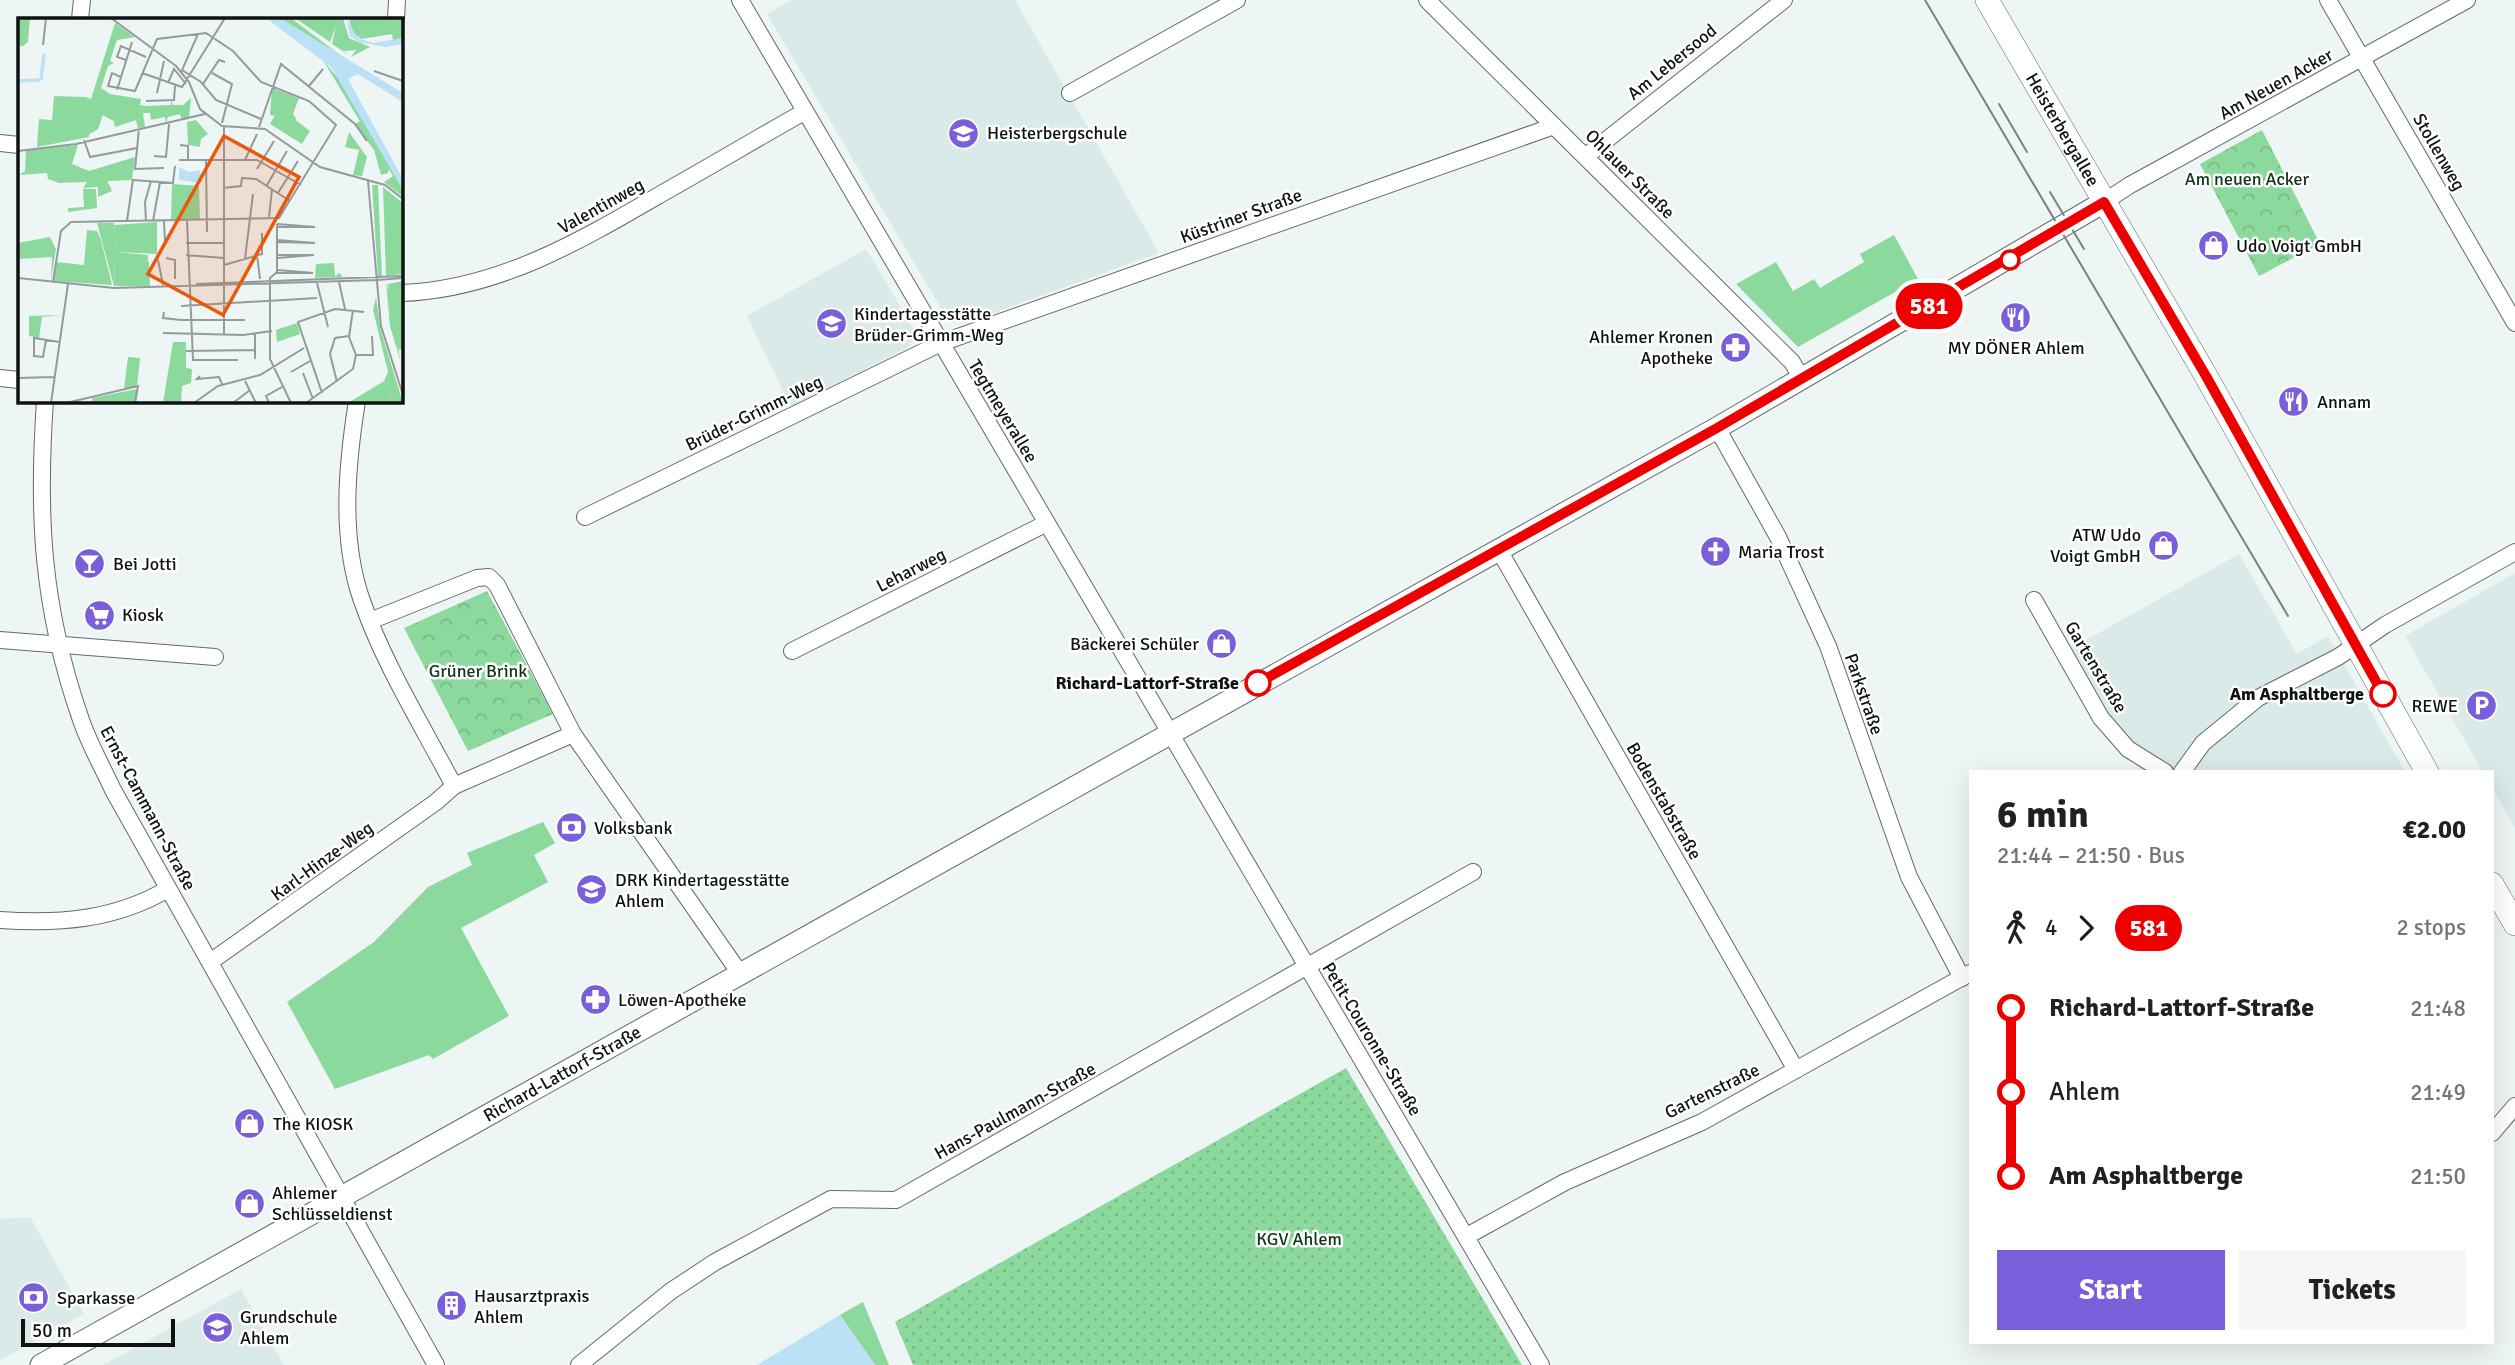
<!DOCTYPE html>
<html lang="en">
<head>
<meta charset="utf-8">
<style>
  :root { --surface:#fff; --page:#f6f6f6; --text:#202124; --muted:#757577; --accent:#795fd9 }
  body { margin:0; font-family:Signika,sans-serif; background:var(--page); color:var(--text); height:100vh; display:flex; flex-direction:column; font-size:26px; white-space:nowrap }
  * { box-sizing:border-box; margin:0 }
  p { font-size:23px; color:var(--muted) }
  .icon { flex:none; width:38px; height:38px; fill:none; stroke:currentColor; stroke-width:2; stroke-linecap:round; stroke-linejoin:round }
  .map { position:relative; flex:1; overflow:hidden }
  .details { position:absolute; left:1969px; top:770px; width:525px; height:574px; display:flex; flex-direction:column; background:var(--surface); border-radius:0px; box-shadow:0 7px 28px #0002 }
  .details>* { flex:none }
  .badge { padding:0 14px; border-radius:23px; font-size:24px; line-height:46px }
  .scale { position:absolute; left:21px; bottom:18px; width:154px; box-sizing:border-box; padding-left:7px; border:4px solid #101212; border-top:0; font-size:19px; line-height:24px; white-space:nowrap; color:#101212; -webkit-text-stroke:5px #fff; paint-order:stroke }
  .map>.badge { position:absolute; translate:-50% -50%; box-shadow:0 0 0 4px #fff }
  .legs { display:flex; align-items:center; gap:10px; height:77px; padding:0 28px; font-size:23px }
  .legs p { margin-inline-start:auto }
  .overview { display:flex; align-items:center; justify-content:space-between; height:119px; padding:0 28px }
  h1 { font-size:38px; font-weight:700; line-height:52px }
  .primary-button { display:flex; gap:14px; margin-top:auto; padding:14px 28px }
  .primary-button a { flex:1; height:80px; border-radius:0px; background:var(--accent); color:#fff; font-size:28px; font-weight:700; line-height:80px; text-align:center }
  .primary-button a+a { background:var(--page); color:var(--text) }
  ul { padding:0 28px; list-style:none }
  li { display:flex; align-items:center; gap:24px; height:84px; font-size:26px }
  li i { display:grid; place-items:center; width:10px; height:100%; margin:0 9px; background:currentColor }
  li i::after { content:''; width:18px; height:18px; margin:-9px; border:5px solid; border-radius:50%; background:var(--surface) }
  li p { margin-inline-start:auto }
  li:first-child i { background:linear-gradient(#0000 50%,currentColor 0) }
  li:last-child i { background:linear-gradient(currentColor 50%,#0000 0) }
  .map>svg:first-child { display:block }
  .built { fill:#d9eae8 }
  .grass { fill:#8cd99d }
  .park { fill:url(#park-crowns) }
  .garden { fill:url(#garden-dots) }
  .water { fill:#bae1f5 }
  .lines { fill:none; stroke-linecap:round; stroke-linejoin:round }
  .minor-casing { stroke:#636a69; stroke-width:18 }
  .tertiary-casing { stroke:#636a69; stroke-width:23 }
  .secondary-casing { stroke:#636a69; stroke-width:24 }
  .minor { stroke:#fff; stroke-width:16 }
  .tertiary { stroke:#fff; stroke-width:21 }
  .secondary { stroke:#fff; stroke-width:23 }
  .tram { stroke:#7c8181; stroke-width:2 }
  .line-1-casing { stroke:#fff; stroke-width:16 }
  .line-1 { stroke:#e00; stroke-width:10 }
  .stop-1-dot { fill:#fff; stroke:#e00; stroke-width:3.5 }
  .labels { text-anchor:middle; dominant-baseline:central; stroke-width:5; stroke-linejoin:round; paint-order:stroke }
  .street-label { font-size:18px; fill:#101212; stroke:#fff }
  .poi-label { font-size:18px; fill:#101212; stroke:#fff; text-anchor:start }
  .park-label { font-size:18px; fill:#11341b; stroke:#fff }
  .stop-label { font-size:18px; font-weight:bold; fill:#101212; stroke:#fff; text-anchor:end }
  .inset-river { fill:none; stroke:#bae1f5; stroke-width:3.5 }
  .inset-road { fill:none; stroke:#959a9a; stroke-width:2 }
  .view { fill:#e8590c; fill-opacity:0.15; stroke:#e8590c; stroke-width:3.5 }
  .inset-edge { fill:none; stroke:#101212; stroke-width:3.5 }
</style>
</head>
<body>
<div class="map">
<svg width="2515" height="1365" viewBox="0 0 2515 1365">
  <defs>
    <pattern id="park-crowns" width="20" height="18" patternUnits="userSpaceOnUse" patternTransform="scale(1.75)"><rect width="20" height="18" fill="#8cd99d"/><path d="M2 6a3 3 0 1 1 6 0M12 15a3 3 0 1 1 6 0" fill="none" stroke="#78b986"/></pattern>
    <pattern id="garden-dots" width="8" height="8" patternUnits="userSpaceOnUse" patternTransform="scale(1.75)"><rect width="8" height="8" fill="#8cd99d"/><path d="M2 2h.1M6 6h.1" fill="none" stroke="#78b986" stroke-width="1.8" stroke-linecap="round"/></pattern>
  </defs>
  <rect width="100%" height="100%" fill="#eef5f5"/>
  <!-- built -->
  <g class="built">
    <path d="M791,0H1015L1159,253L963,324L949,322L767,14Z"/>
    <path d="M866,249L915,331V338L907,348L791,407L747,316Z"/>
    <path d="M2239,554L2297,654L2328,636L2405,772H2143L2096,726L2058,656Z"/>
    <path d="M2515,573V828L2492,788V772H2483L2405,636Z"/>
    <path d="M30,1217L84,1314L0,1360V1219Z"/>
    <path d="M241,1289L284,1365H103Z"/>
  </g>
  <!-- grass -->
  <g class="grass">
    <path d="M1894,235L1918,279L1798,347L1736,284L1776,262L1793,291L1814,279L1820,288L1864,262L1860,254Z"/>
    <path d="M543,822L555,843L534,855L548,882L461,928L509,1016L433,1059L429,1055L335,1089L287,1002L374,942L428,887L472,865L467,853Z"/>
    <path d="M863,1302L889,1365H875L840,1315Z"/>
  </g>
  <!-- park -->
  <g class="park">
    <path d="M2262,130L2320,244L2259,276L2200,164Z"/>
    <path d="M487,591L553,714L468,751L404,628Z"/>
  </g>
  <!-- garden -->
  <path class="garden" d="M1346,1068L1522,1365H913L895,1322Z"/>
  <!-- water -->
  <path class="water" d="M840,1315L875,1365H757Z"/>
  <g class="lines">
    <defs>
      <g id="minor">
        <path d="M740,0L1541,1365"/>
        <path d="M1427,0L1792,362L1802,379"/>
        <path d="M2328,0L2515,323"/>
        <path d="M80,19L82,0"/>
        <path d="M396,19L397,0"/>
        <path d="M1070,93L1237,0"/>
        <path d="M0,143L19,145"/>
        <path d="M1586,156L1784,0"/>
        <path d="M2104,202L2130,185L2467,0"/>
        <path d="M401,293C497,290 580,241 661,194C709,167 756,139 804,112"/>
        <path d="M0,378L19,380"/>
        <path d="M45,401C37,516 42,607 80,717C88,742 102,766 113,790L436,1365"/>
        <path d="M357,401C347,464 340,536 361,598C383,663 422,725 454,786L573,734L739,972"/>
        <path d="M1717,428L1778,537L1828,646L1909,877L1962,978"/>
        <path d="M585,517L941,343L1554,126"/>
        <path d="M1499,550L1796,1070"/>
        <path d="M2034,600L2101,718L2128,749L2165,772"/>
        <path d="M370,621L477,578L489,577L497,585L573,734"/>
        <path d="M0,640L215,657"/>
        <path d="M792,651L1047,523"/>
        <path d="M2182,772L2203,743L2258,698L2338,657L2385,625L2515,552"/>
        <path d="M0,920C60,924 115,920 168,889"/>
        <path d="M210,962L436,802L454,786"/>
        <path d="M2492,1133L2515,1106"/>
        <path d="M1467,1236L1565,1182L1702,1122L1970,973"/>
        <path d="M579,1365L671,1291L715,1262L831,1199L896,1200L1473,872"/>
      </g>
      <g id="tertiary">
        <path id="s1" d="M41,1365L1717,428L2104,202"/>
      </g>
      <g id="secondary">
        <path id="s2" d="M1987,0L2206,376L2427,772"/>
        <path d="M2492,884L2515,924"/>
      </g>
    </defs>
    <!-- minor casing -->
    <use href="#minor" class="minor-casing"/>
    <!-- tertiary casing -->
    <use href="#tertiary" class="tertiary-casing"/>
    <!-- secondary casing -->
    <use href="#secondary" class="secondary-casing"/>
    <!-- minor -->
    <use href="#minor" class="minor"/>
    <!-- tertiary -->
    <use href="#tertiary" class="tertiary"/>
    <!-- secondary -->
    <use href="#secondary" class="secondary"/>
    <!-- tram -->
    <g class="tram">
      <path d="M1925,0L2288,616"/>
      <path d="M1999,104L2027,152"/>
      <path d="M2050,192L2084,249"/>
    </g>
  </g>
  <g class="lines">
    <defs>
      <path id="line-1" d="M1258,683L1717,428L2104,202L2206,376L2383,694"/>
    </defs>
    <!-- line-1 casing -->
    <use href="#line-1" class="line-1-casing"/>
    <!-- line-1 -->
    <use href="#line-1" class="line-1"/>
  </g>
  <!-- icons -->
  <defs>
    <symbol id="school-disc" viewBox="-11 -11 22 22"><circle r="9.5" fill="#795fd9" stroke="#fff"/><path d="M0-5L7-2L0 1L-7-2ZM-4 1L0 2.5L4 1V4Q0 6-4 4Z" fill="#fff"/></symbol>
    <symbol id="shop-disc" viewBox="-11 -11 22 22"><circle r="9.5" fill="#795fd9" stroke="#fff"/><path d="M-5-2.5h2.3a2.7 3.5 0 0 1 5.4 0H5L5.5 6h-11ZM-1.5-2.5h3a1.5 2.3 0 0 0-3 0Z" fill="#fff"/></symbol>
    <symbol id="restaurant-disc" viewBox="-11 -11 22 22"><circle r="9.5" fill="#795fd9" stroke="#fff"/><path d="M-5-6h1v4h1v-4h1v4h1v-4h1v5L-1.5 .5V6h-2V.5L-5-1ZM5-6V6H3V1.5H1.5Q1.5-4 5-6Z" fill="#fff"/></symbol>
    <symbol id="pharmacy-disc" viewBox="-11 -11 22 22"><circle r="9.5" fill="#795fd9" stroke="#fff"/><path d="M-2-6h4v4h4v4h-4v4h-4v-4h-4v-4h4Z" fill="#fff"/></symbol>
    <symbol id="church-disc" viewBox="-11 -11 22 22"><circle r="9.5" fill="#795fd9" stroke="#fff"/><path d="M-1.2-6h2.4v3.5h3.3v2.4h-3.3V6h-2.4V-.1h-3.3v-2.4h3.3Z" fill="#fff"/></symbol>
    <symbol id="bar-disc" viewBox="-11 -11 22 22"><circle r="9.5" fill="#795fd9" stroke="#fff"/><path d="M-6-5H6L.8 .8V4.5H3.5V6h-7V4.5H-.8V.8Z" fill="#fff"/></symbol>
    <symbol id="supermarket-disc" viewBox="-11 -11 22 22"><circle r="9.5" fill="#795fd9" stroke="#fff"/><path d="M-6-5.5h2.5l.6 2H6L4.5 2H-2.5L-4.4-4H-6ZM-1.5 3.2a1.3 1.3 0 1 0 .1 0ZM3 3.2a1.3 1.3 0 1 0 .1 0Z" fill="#fff"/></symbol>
    <symbol id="parking-disc" viewBox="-11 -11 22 22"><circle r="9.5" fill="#795fd9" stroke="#fff"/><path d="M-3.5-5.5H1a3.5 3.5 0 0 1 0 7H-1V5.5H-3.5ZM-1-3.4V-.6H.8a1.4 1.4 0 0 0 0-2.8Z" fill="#fff"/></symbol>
    <symbol id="bank-disc" viewBox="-11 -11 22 22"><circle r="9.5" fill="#795fd9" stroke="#fff"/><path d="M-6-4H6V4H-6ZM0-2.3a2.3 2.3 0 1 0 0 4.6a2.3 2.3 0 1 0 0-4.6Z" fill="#fff"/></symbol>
    <symbol id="building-disc" viewBox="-11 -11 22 22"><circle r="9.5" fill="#795fd9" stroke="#fff"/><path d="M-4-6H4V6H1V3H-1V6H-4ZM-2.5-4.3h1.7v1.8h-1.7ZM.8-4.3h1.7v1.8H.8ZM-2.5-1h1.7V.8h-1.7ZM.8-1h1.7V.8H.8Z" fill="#fff"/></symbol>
  </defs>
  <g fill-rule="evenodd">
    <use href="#school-disc" x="946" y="116" width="35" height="35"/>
    <use href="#shop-disc" x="2196" y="228" width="35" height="35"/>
    <use href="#restaurant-disc" x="1998" y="300" width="35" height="35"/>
    <use href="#school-disc" x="814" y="306" width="35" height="35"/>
    <use href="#pharmacy-disc" x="1718" y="330" width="35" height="35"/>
    <use href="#restaurant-disc" x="2276" y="384" width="35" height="35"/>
    <use href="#shop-disc" x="2146" y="528" width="35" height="35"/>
    <use href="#church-disc" x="1698" y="534" width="35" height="35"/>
    <use href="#bar-disc" x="72" y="546" width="35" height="35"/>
    <use href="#supermarket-disc" x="82" y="598" width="35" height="35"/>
    <use href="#shop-disc" x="1204" y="626" width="35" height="35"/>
    <use href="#parking-disc" x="2464" y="688" width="35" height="35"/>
    <use href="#bank-disc" x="554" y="810" width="35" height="35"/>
    <use href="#school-disc" x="574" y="872" width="35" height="35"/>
    <use href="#pharmacy-disc" x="578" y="982" width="35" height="35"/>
    <use href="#shop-disc" x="232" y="1106" width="35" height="35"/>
    <use href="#shop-disc" x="232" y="1186" width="35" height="35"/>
    <use href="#bank-disc" x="16" y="1280" width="35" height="35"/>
    <use href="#building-disc" x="434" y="1288" width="35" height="35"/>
    <use href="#school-disc" x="200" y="1310" width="35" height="35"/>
  </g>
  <!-- markers -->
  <g class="stop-1-dot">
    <circle cx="2010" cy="260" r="9"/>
    <circle cx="1258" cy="683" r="12"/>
    <circle cx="2383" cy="694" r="12"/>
  </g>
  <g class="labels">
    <!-- street labels -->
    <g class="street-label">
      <text transform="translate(1672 62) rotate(-39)">Am Lebersood</text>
      <text transform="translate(2276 84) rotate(-29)">Am Neuen Acker</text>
      <text stroke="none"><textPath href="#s2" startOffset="150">Heisterbergallee</textPath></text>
      <text transform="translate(2439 152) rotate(60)">Stollenweg</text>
      <text transform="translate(1630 174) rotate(45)">Ohlauer Straße</text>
      <text transform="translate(601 206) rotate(-29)">Valentinweg</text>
      <text transform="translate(1241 216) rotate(-20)">Küstriner Straße</text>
      <text transform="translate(1003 411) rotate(59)">Tegtmeyerallee</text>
      <text transform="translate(754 413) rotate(-26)">Brüder-Grimm-Weg</text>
      <text transform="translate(911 570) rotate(-27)">Leharweg</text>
      <text transform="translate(2096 667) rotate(59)">Gartenstraße</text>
      <text transform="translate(1864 694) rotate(71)">Parkstraße</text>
      <text transform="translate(1664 801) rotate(60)">Bodenstabstraße</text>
      <text transform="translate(148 808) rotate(62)">Ernst-Cammann-Straße</text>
      <text transform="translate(322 861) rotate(-36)">Karl-Hinze-Weg</text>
      <text transform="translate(1372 1039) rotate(59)">Petit-Couronne-Straße</text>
      <text stroke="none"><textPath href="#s1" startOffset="597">Richard-Lattorf-Straße</textPath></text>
      <text transform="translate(1712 1091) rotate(-26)">Gartenstraße</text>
      <text transform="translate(1015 1111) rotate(-29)">Hans-Paulmann-Straße</text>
    </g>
    <!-- poi labels -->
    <g class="poi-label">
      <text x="987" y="133">Heisterbergschule</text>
      <text x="2236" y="246">Udo Voigt GmbH</text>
      <text x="854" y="314">Kindertagesstätte<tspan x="854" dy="21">Brüder-Grimm-Weg</tspan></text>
      <text x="1713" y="337" text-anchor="end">Ahlemer Kronen<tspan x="1713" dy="21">Apotheke</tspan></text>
      <text x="2016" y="348" text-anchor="middle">MY DÖNER Ahlem</text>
      <text x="2317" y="402">Annam</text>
      <text x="2141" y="535" text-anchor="end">ATW Udo<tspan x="2141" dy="21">Voigt GmbH</tspan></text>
      <text x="1738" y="552">Maria Trost</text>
      <text x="113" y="564">Bei Jotti</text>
      <text x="122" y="615">Kiosk</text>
      <text x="1199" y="644" text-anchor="end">Bäckerei Schüler</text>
      <text x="2458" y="706" text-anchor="end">REWE</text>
      <text x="594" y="828">Volksbank</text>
      <text x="615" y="880">DRK Kindertagesstätte<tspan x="615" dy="21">Ahlem</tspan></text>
      <text x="618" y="1000">Löwen-Apotheke</text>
      <text x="273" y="1124">The KIOSK</text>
      <text x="272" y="1193">Ahlemer<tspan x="272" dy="21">Schlüsseldienst</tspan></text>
      <text x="474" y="1296">Hausarztpraxis<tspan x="474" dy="21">Ahlem</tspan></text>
      <text x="57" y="1298">Sparkasse</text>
      <text x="240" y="1317">Grundschule<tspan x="240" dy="21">Ahlem</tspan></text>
    </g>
    <!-- park labels -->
    <g class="park-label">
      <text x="2247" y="179">Am neuen Acker</text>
      <text x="478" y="671">Grüner Brink</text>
      <text x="1299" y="1239">KGV Ahlem</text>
    </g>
    <!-- stop labels -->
    <g class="stop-label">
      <text x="1239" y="683">Richard-Lattorf-Straße</text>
      <text x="2364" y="694">Am Asphaltberge</text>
    </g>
  </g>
  <!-- overview -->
  <g transform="translate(18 18)">
    <rect width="385" height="385" fill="#eef5f5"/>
    <path d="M277,0H325L331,20L352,29L333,39L338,32L326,33L331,37L314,26L318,8L312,24ZM331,0H385V20L375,23L374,16L344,21L334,15ZM97,5L117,19L99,22L92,43L96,45L90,48L83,70L92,76L80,111L70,117L68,79L73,81ZM305,42L324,65L385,171V179L366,164L375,158ZM254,70L281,80L275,96L279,102L252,97ZM331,114L349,139L344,158L335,157L341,132L327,129ZM71,161L89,162L94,173L80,179V169L65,170ZM354,167H360L364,259H360ZM65,171H78L79,190L50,194V190L66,189ZM139,204V236L98,234L96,207ZM385,263V330L381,332L372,308L370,266ZM358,279L363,313L385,385H375L366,363L370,354L355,292ZM44,297L24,299L21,320L11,318V298Z" fill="#8cd99d"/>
    <path d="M0,0H12L10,24L5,28H0ZM262,0H273L326,40L317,35ZM32,219L38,231L33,263L34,239L1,241L0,225ZM118,241L131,244L132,268H96L97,243ZM368,264L374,285L384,284L371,289L374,306L385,305L384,311L376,309L383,345L372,308Z" fill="#8cd99d"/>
    <path d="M36,78L68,79L71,119L19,129L21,101L34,102ZM69,212L79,213L83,222L94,267L36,263L38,244L66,247ZM110,339L122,340L119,368L106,371Z" fill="#8cd99d"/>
    <path d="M92,76L123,81L122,87L128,88L153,87V82L155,87H165L173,80L171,101L164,102L162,96L150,99L148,105L147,99L133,102L132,95H125L127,109L120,110L118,102L97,109L96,103L84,97ZM178,102L190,116L183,121L182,129L170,127L169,104ZM60,127L54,146L71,153L117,139L114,162L41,165L30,161L29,155L1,157L7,153L8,132ZM79,205H96L98,234L130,237V244L118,241L97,244L96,268ZM316,245L317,258L322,255L324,259L297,260L298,246ZM279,305L282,316L259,324L258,312Z" fill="#8cd99d"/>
    <path d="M258,95H268L292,113L284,126L252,106ZM342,103L371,151L370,155L363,157L356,132L337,106ZM154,166L181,168L182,201L153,202ZM365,169L385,185V256L368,258ZM155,324H168V350L174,351L173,365L164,368L163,385H145ZM366,363L375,385H329H330ZM119,371L118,385H75L74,380Z" fill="#8cd99d"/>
    <path d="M248,0H262L385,75V84L340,56L330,61L385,161V172L313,49ZM328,0L340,20L355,25L385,20V26L368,29L341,24L332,18ZM161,149L171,154L182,152L184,165L161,162Z" fill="#bae1f5"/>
    <path class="inset-river" d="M23,62L26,36M0,63L22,62"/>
    <path class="inset-road" d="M93,0L158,48L171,64L182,91L204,108L247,111L302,149L367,167L385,181M180,16L164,52L183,64L198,82L243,101M25,27L28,0M108,42L99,39L103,28L128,39M356,53L385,63M124,55L164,69L207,0M194,55L214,66L204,105M150,65L156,51L168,66M185,66L201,42L207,44M291,68L305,51M99,72L114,24M139,75L146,43M128,83L156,82L157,68M206,109V317M241,109L263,46L337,106L349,123M121,111L117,151L146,150M66,122L72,139L119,130M162,127L170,128V142M0,133L58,126L187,96M136,138L148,139L151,106M161,142H239L283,167M188,142L189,214M227,142L239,116M239,151L256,123M115,162L155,165L157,148M350,163L363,308L385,377M249,167L269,133M205,170L223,168L224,160L238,161L272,183M260,175L280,143M251,199L254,171M169,202L175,342H220M109,203L115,161M128,203L127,184L133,163M135,203L142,164M146,203L147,225M259,206V254L252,260V341L273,385M259,209H297L259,206M259,224L297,225L259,222M168,225H205M168,237L206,240M239,237L242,261M259,237H296L259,240M148,240L157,242V261M227,241L235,176M140,242L145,267M206,247L244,236V215M258,255H295L259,252M0,260L96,270L359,262M359,262L385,260M35,264L43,213L53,204L261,200L318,107L291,83L243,64L215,33L188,15L139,21L117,73L90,68L94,55L103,59M321,264L327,291M299,265L310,309M178,266L385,258M163,288L299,280M146,294L145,300L163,302H227M145,315L225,317L254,313M237,316V341M28,322L25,339L16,338V320L35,323L42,324M168,333L237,332M338,337H355L354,318M273,354L292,343M285,355L295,381M182,358L179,361L201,359L204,366M0,360L36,359M227,363L238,385M319,364L312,336L317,320L331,318M304,375L280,304L317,291L346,294M33,385L50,266M48,385L120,368L117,385M176,385L200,368L242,357L286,330M215,385L232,372M251,385L248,378L264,369M288,385L335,351L338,337L331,319L335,292"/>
    <path class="view" d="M206,118L281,159L205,297L130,256Z"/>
    <rect width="385" height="385" class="inset-edge"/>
  </g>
</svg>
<div class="scale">50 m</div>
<b class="badge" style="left:1929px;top:306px;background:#e00;color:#fff">581</b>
<section class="details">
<div class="overview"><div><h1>6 min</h1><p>21:44 – 21:50 · Bus</p></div><b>€2.00</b></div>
<div class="legs"><svg class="icon" aria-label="walk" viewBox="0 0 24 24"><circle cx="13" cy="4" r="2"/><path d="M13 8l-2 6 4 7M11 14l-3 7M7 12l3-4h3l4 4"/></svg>4<svg class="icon" aria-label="forward" viewBox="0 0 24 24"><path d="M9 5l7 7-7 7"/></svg><b class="badge" style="background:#e00;color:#fff">581</b><p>2 stops</p></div>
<ul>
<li><i style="color:#e00"></i><b>Richard-Lattorf-Straße</b><p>21:48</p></li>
<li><i style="color:#e00"></i><span>Ahlem</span><p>21:49</p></li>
<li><i style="color:#e00"></i><b>Am Asphaltberge</b><p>21:50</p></li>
</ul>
<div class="primary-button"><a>Start</a><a>Tickets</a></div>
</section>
</div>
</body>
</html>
